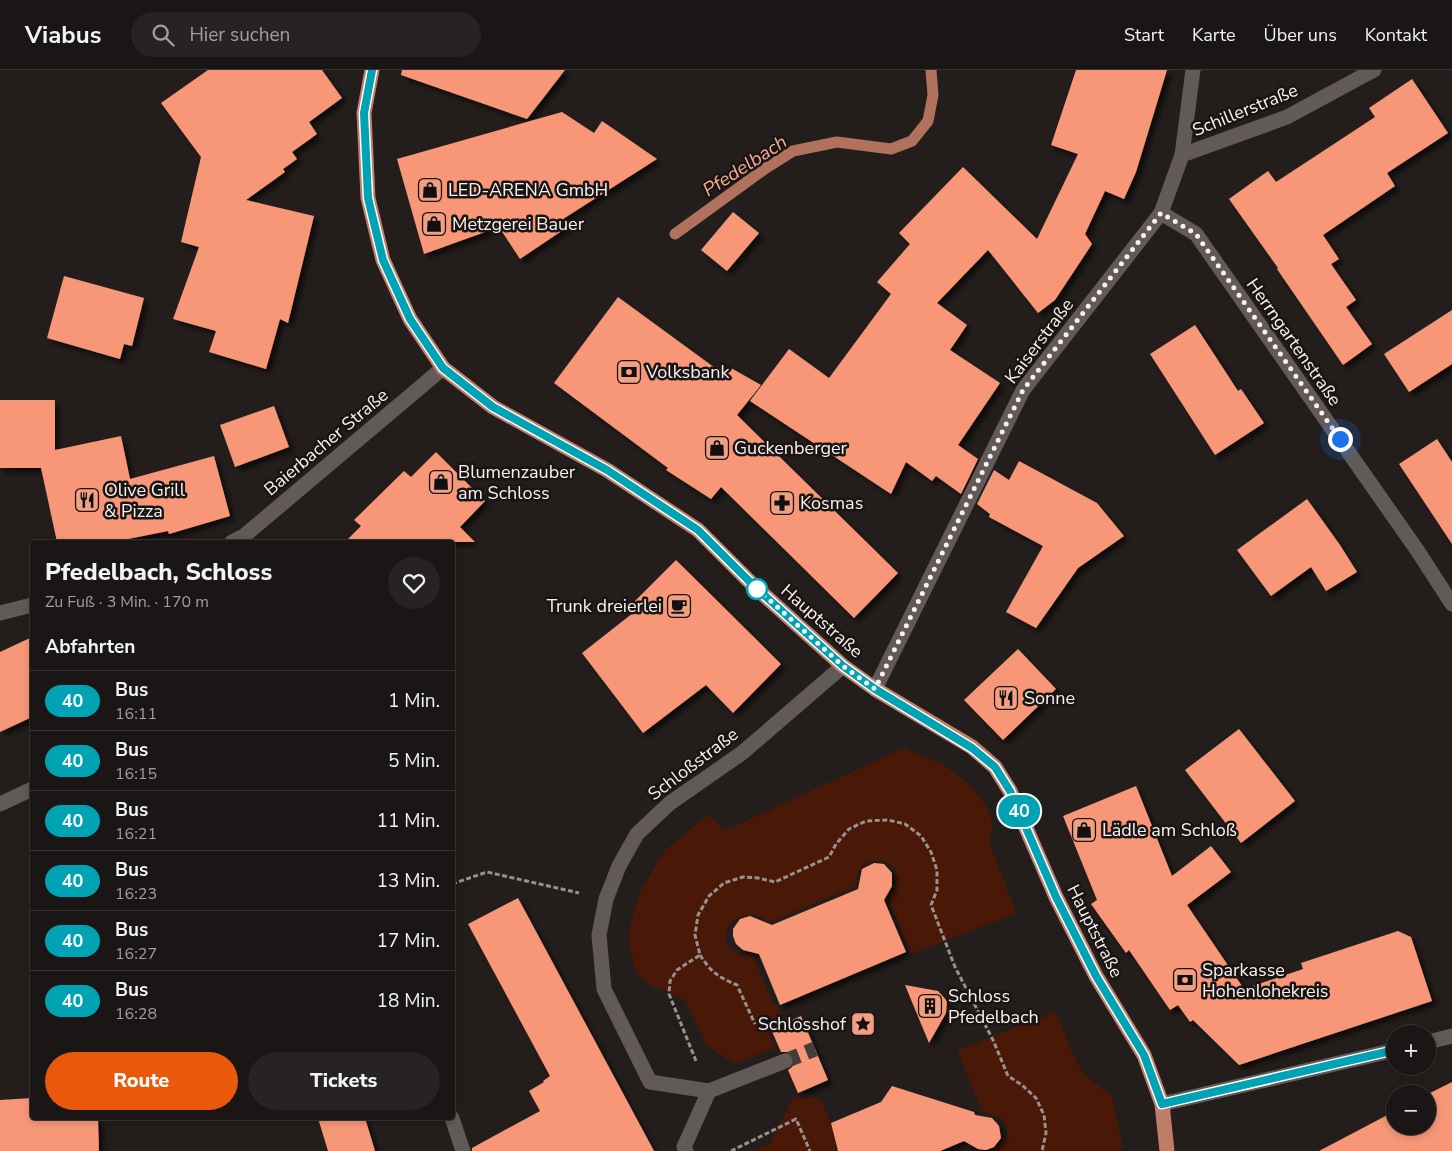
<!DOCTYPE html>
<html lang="de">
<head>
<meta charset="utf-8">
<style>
  :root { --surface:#1a1615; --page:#272322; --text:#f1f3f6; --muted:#9f9fa0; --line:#383534; --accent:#ea580c }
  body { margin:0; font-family:"Nunito Sans",sans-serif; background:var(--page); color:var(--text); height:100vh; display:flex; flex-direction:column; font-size:19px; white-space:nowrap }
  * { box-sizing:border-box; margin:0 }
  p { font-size:16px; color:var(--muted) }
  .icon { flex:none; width:28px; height:28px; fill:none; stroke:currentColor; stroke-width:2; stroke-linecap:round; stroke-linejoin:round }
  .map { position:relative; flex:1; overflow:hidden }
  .side { position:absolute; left:30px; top:470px; width:425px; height:580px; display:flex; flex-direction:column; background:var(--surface); border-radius:5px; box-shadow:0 2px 8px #0003,0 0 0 1px var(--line) }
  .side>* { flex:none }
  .badge { padding:0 10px; border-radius:16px; font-size:18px; line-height:32px }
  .tools { position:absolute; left:1386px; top:955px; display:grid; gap:10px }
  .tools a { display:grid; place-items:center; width:50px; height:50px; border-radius:50%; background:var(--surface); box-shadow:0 2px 8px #0003,0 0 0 1px var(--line); font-size:25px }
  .you { position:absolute; width:25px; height:25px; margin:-12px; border:4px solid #fff; border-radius:50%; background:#1a73e8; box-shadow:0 0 0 8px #1a73e833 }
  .map>.badge { position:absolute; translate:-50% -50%; box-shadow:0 0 0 2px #fff }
  h2 { padding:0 15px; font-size:19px; line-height:45px }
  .round { display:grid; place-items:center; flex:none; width:52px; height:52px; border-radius:26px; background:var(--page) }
  .headline { display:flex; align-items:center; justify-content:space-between; height:85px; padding:0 15px }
  h1 { font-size:24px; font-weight:800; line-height:38px }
  .action { display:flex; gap:10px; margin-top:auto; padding:10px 15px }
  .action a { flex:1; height:58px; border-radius:30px; background:var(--accent); color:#fff; font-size:20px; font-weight:800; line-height:58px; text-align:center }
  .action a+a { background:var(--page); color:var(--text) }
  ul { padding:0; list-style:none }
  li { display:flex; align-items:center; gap:15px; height:60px; padding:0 15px; border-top:1px solid var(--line) }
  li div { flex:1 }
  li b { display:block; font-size:19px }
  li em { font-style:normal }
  li .badge { min-width:55px; font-weight:700; text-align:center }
  header { display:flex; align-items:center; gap:30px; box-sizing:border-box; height:70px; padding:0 25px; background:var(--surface); border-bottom:1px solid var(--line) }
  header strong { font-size:24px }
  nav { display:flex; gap:28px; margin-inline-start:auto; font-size:18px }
  .search { width:350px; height:45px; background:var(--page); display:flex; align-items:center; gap:12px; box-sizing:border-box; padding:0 18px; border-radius:28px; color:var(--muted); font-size:19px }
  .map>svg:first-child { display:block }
  .green { fill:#491807 }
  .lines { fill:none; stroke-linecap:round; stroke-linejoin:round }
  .stream { stroke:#b0725d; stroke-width:11 }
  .building { fill:#f79778; filter:url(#shadow) }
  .minor-tunnel { stroke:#433e3c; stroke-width:15; stroke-dasharray:15 8; stroke-linecap:butt }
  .path { stroke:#979291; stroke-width:3; stroke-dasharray:5 2.5; stroke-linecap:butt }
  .minor { stroke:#615a58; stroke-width:15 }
  .major { stroke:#bd7d69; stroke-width:15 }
  .line-casing { stroke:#fff; stroke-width:11 }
  .line { stroke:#00a3b4; stroke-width:8 }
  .walk { stroke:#f7f2f1; stroke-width:5; stroke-dasharray:0 9 }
  .stop-dot { fill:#fff; stroke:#00a3b4; stroke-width:2.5 }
  .labels { text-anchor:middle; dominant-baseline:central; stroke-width:5; stroke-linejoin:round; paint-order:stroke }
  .street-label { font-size:18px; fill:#f7f2f1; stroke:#1a1413 }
  .poi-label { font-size:18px; fill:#f7f2f1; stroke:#1a1413; text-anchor:start }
  .water-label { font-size:19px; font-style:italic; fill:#f6ae96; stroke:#1a1413 }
</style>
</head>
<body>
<header>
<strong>Viabus</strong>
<div class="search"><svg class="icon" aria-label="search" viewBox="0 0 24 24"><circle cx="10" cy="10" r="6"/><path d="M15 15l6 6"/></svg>Hier suchen</div>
<nav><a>Start</a><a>Karte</a><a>Über uns</a><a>Kontakt</a></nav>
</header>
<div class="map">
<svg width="1452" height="1081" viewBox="0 0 1452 1081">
  <defs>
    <filter id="shadow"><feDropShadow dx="4.5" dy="4.5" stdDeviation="2.5" flood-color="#0009"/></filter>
  </defs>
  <rect width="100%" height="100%" fill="#231e1c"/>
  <!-- green -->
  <g class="green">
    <path d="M904,678L944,695L970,715L987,737L993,755L989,774L1017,843L911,884L888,828C892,822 896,817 897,810C900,785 854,782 856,816L769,852L756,844L746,845L735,849L727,858L725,871L732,880L741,886L752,884L773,934L779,938L784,951L767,959L775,978L734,994L708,976L685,930L661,919L650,915L638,905L634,896L629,875L631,851L642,818L665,780L709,744L724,761Z"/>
    <path d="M1056,942L1073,984L1084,1004L1112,1026L1122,1073L1120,1081H992L997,1078L1007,1066V1059L1002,1048L982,1041L957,980Z"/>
    <path d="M793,1027H810L821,1030L833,1058L836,1081H752L769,1075Z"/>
  </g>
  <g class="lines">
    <!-- stream -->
    <path class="stream" d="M675,164L766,98L793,81L837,72L891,79L912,71L928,51L933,25L931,0"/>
  </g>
  <!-- building -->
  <g class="building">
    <path d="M208,0H322L342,28L309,52L317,64L292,82L297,89L283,99L285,102L246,130L314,146L288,253L280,249L266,299L209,282L216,261L173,249L199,177L181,172L201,87L161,33Z"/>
    <path d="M402,0H565L527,49L401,5Z"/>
    <path d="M1076,0H1167L1136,102L1124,129L1105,121L1085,164L1092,174L1055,230L1038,243L988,180L937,233L967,255L950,280L1000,313L958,375L978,389L961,424L936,406L932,411L906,392L891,424L750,331L789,279L829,308L891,224L877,212L910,174L899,163L963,97L1037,169L1078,84L1051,75Z"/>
    <path d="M1412,9L1448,63L1387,103L1395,116L1323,165L1339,189L1331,194L1356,230L1346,237L1372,274L1343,295L1277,199L1278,198L1229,129L1268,101L1276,112L1375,47L1369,38Z"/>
    <path d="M562,42L594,63L602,51L657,89L563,149L569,156L520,189L499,157L424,184L397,89Z"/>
    <path d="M733,142L759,163L727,201L701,180Z"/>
    <path d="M64,206L144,228L132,276L124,274L120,289L47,268Z"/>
    <path d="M618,227L726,306L731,298L761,315L737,345L898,503L854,548L721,417L711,429L666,400L668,398L554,313Z"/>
    <path d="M1452,240V294L1409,322L1384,284Z"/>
    <path d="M1195,255L1238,321L1241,319L1264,353L1215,385L1150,284Z"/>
    <path d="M0,330H55V380L121,366L130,409L214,386L230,446L169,464L168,461L113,472H57L41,398H0Z"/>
    <path d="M274,336L289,377L235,397L220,355Z"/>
    <path d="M1437,369L1452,392V474L1399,394Z"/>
    <path d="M436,382L485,431L460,457L475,472H345L361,456L354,450L404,401L411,407Z"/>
    <path d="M1019,391L1097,433L1124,466L1078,498L1036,558L1006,542L1043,476L989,447L990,444L977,434L994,400L1009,410Z"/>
    <path d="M1307,429L1340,475L1357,502L1326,521L1311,497L1271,526L1237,480Z"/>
    <path d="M676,490L781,594L733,643L706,615L643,663L582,583L633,543L628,538Z"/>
    <path d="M32,567V647L0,662V582Z"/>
    <path d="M1018,579L1056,619L1003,670L964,630Z"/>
    <path d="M1239,659L1295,731L1241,773L1185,700Z"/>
    <path d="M1136,716L1172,806L1211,776L1231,802L1187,835L1244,919L1303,899L1301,893L1398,861L1411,867L1432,931L1239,995L1193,950L1190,952L1178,935L1170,940L1129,880L1126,883L1091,834L1097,830L1063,746Z"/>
    <path d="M874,793L884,794L892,803V816L884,830L906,882L780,935L759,884L743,880L736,874L733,866V859L740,849L750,846L772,855L858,819L862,799Z"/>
    <path d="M518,828L654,1081H472V1078L540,1041L529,1021L544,1012L543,1011L550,1006L468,854Z"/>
    <path d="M905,915L938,921L947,931L946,943L929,973Z"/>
    <path d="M801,946L828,1010L798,1023L788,1000L792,997L794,993L793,987L787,982H781L771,959Z"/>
    <path d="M1452,1012V1081H1319L1395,1041V1056H1428V1024Z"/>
    <path d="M892,1016L974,1042L975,1045L992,1048L999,1056L1001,1068L994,1077L986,1080L978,1079L964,1071L940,1081H838L831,1053L881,1032Z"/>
    <path d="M32,1028V1048H98L99,1081H0V1030Z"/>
    <path d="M318,1048H365L375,1081H328Z"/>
  </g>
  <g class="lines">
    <!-- minor-tunnel -->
    <path class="minor-tunnel" d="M785,991L815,979"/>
    <!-- path -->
    <g class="path">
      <path d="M452,814L487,802L579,823"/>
      <path d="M700,885C711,902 718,907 737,915L755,954"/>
      <path d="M696,991L669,924L670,911L677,900L700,885L695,865L698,845L709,826L724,813L743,807L758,808L775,812L829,787L836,774L849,759L866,751L888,750L905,754L921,766L931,782L937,800V820L931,835L955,897L993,970L1008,1006L1022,1015L1036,1028L1044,1045L1046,1063L1042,1081"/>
      <path d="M731,1081L796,1049L810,1081"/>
    </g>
    <!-- minor -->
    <g class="minor">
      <path d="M1182,85L1287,47L1374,0"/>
      <path d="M1161,143L1196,164L1417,480L1452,534"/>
      <path d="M232,472L244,466L443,298"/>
      <path d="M0,543L32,535"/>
      <path d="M875,619L1023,320L1161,143L1182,85L1193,0"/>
      <path d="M0,734L32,719"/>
      <path d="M1428,972L1452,966"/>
      <path d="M709,1021L785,991"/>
      <path d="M1162,1034L1395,980"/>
      <path d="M452,1048L463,1081"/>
      <path d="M686,1081L684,1077L709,1021L650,1012L604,919L599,865L606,829L619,796L637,764L670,733L742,683L843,596"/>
    </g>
    <!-- major -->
    <path class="major" d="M372,0L364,43L368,128L383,190L410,249L443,298L493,337L607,400L698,460L754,516L843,596L875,619L972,677L995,697L1010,721L1056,827L1096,906L1144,985L1162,1034L1167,1081"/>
  </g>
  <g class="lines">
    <defs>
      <path id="line" d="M372,0L364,43L368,128L383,190L410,249L443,298L493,337L607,400L698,460L754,516L843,596L875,619L972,678L995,697L1010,721L1056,827L1096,906L1144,985L1162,1034L1395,980"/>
    </defs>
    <!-- line casing -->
    <use href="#line" class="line-casing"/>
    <!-- line -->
    <use href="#line" class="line"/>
    <!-- walk -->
    <path class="walk" d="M757,519L754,516L843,596L875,619L1023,320L1161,143L1196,164L1340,369"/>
  </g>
  <!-- icons -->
  <defs>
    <symbol id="shop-square" viewBox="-11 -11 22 22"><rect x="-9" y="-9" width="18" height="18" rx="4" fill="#f39f84" stroke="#1a1413"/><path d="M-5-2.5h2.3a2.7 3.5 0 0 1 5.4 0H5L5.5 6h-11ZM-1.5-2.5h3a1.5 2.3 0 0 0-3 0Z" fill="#111"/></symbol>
    <symbol id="bank-square" viewBox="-11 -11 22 22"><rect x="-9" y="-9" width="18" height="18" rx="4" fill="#f39f84" stroke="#1a1413"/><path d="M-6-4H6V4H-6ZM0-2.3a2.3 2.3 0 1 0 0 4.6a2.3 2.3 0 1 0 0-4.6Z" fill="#111"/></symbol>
    <symbol id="restaurant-square" viewBox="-11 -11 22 22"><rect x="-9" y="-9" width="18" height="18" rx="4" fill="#f39f84" stroke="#1a1413"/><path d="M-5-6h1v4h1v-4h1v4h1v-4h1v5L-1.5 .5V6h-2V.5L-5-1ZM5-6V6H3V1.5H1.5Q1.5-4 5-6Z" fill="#111"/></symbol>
    <symbol id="pharmacy-square" viewBox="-11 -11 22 22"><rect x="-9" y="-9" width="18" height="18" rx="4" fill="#f39f84" stroke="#1a1413"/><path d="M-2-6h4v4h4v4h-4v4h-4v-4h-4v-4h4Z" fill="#111"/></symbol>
    <symbol id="cafe-square" viewBox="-11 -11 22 22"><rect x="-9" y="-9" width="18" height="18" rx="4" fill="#f39f84" stroke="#1a1413"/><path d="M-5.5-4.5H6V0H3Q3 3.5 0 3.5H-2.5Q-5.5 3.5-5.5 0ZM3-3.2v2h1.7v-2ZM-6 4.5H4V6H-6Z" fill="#111"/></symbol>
    <symbol id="building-square" viewBox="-11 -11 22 22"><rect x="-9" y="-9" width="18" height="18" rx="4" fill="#f39f84" stroke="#1a1413"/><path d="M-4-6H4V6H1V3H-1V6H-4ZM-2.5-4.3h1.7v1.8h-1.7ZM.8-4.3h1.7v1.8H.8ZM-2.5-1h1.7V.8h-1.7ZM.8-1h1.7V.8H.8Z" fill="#111"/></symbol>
    <symbol id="sight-square" viewBox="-11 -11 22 22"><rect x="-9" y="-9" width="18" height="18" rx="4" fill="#f39f84" stroke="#1a1413"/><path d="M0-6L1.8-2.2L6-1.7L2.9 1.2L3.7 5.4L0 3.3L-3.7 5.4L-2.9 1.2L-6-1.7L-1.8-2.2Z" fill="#111"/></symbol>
  </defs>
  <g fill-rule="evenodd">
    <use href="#shop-square" x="416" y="106" width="28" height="28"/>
    <use href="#shop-square" x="420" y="140" width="28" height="28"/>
    <use href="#bank-square" x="615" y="288" width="28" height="28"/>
    <use href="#shop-square" x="703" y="364" width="28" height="28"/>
    <use href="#shop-square" x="427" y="398" width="28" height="28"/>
    <use href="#restaurant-square" x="73" y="416" width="28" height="28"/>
    <use href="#pharmacy-square" x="768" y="419" width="28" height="28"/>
    <use href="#cafe-square" x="665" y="522" width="28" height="28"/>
    <use href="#restaurant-square" x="992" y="614" width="28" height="28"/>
    <use href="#shop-square" x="1070" y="746" width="28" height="28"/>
    <use href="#bank-square" x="1171" y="896" width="28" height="28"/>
    <use href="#building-square" x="916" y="922" width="28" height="28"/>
    <use href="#sight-square" x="849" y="940" width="28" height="28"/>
  </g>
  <!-- markers -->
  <circle class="stop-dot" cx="757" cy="519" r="10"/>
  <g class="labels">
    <!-- street labels -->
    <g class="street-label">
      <text transform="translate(1245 40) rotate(-22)">Schillerstraße</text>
      <text transform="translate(1039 271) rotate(-53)">Kaiserstraße</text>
      <text transform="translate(1294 272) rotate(55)">Herrngartenstraße</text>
      <text transform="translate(326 372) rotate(-40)">Baierbacher Straße</text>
      <text transform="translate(822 551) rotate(41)">Hauptstraße</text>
      <text transform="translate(693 694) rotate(-37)">Schloßstraße</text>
      <text transform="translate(1095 861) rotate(63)">Hauptstraße</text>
    </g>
    <!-- poi labels -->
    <g class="poi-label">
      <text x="448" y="120">LED-ARENA GmbH</text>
      <text x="452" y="154">Metzgerei Bauer</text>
      <text x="646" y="302">Volksbank</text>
      <text x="734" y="378">Guckenberger</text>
      <text x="458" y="402">Blumenzauber<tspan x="458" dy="21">am Schloss</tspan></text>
      <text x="104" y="420">Olive Grill<tspan x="104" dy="21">&amp; Pizza</tspan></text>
      <text x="800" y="433">Kosmas</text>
      <text x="662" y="536" text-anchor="end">Trunk dreierlei</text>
      <text x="1024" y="628">Sonne</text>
      <text x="1102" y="760">Lädle am Schloß</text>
      <text x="1202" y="900">Sparkasse<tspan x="1202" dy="21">Hohenlohekreis</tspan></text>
      <text x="948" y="926">Schloss<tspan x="948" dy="21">Pfedelbach</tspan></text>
      <text x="846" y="954" text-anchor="end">Schlosshof</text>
    </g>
    <!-- water labels -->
    <g class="water-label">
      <text transform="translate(745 96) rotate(-33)">Pfedelbach</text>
    </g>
  </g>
</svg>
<div class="tools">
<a>+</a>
<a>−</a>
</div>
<div class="you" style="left:1340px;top:369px"></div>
<b class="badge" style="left:1019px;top:741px;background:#00a3b4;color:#fff">40</b>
<section class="side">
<div class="headline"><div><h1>Pfedelbach, Schloss</h1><p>Zu Fuß · 3 Min. · 170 m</p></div><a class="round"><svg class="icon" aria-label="heart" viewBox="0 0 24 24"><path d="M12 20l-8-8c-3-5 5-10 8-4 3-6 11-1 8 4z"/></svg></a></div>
<h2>Abfahrten</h2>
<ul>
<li><span class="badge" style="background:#00a3b4;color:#fff">40</span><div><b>Bus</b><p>16:11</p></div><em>1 Min.</em></li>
<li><span class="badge" style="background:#00a3b4;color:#fff">40</span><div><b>Bus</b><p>16:15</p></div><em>5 Min.</em></li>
<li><span class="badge" style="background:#00a3b4;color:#fff">40</span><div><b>Bus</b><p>16:21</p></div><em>11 Min.</em></li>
<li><span class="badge" style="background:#00a3b4;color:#fff">40</span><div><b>Bus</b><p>16:23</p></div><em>13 Min.</em></li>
<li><span class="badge" style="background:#00a3b4;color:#fff">40</span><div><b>Bus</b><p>16:27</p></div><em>17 Min.</em></li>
<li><span class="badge" style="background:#00a3b4;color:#fff">40</span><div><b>Bus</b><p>16:28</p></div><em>18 Min.</em></li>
</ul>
<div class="action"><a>Route</a><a>Tickets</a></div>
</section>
</div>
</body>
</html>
